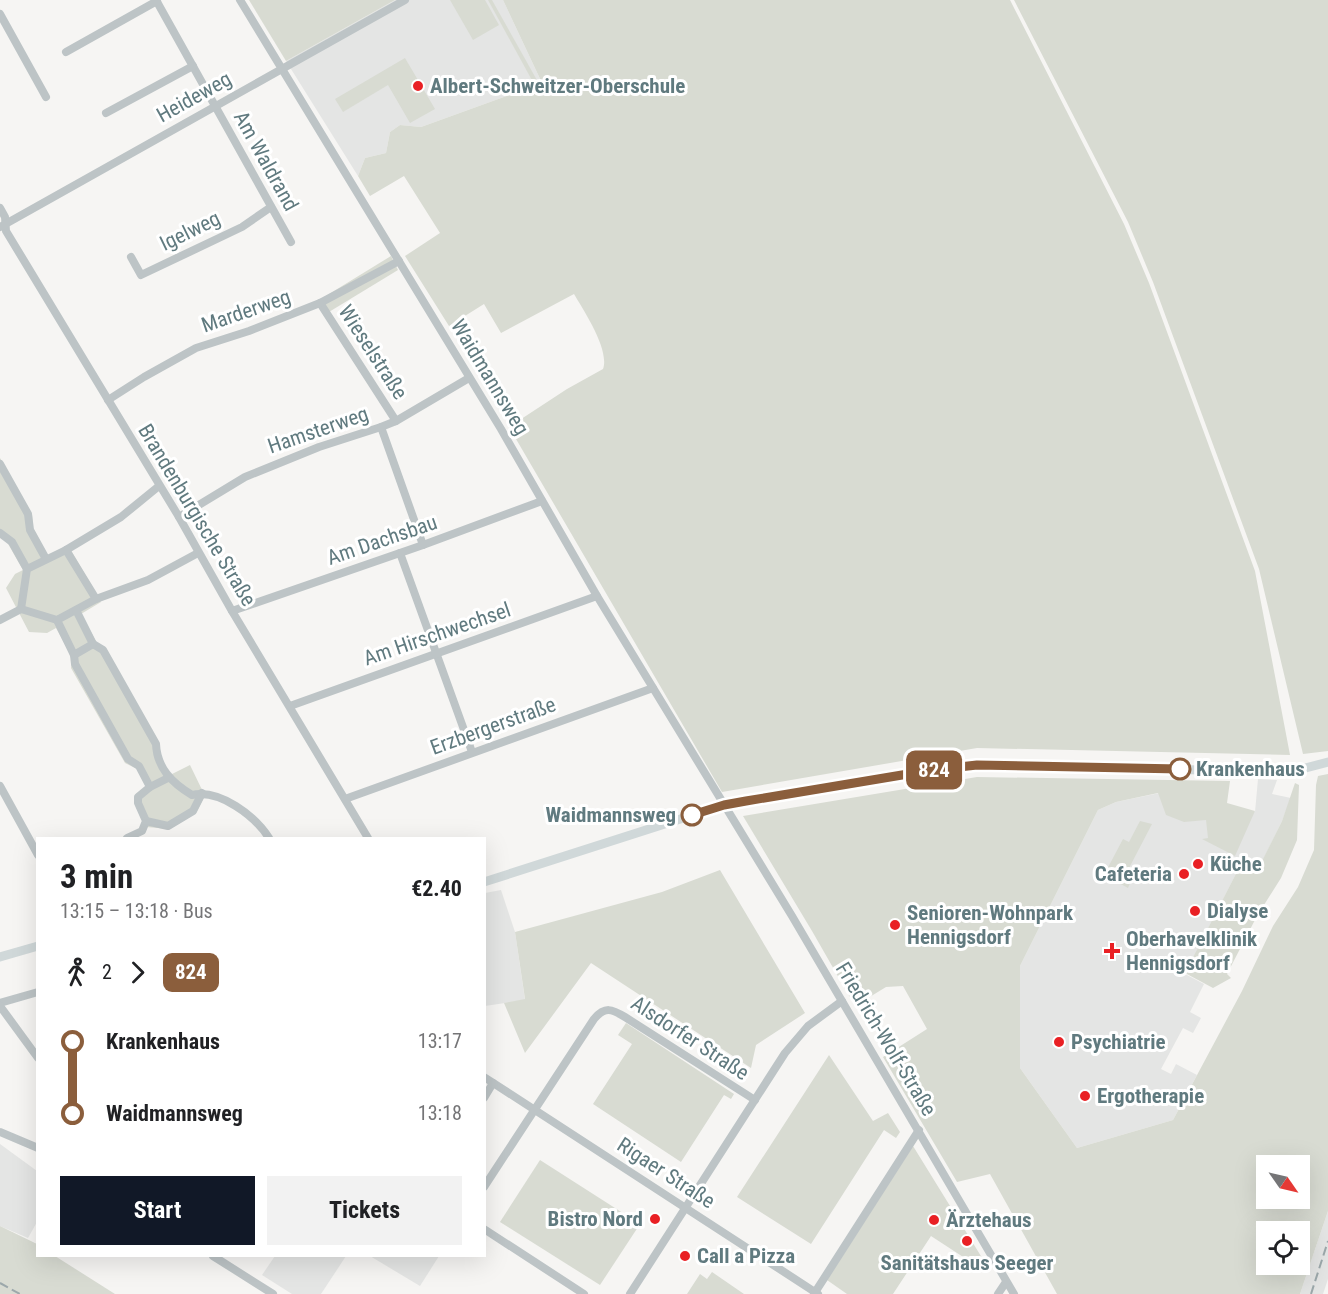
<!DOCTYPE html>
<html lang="en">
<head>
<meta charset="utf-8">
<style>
  :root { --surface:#fff; --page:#f2f2f2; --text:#202124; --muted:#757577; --accent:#111827 }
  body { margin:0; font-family:"Roboto Condensed",sans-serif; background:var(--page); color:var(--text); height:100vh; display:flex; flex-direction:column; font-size:22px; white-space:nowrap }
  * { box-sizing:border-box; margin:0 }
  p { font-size:20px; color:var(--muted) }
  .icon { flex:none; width:33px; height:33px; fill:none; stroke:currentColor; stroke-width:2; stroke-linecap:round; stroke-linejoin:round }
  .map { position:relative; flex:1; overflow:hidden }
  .sheet { position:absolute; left:36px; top:837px; width:450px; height:420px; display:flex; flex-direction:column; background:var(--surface); border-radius:0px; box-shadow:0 6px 24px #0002 }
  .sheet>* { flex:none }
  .badge { padding:0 12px; border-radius:9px; font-size:21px; line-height:39px }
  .needle { width:39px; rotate:124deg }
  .tools { position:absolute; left:1256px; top:1155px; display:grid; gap:12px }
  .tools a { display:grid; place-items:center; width:54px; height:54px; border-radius:0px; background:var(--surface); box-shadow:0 6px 24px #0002; font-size:30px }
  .map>.badge { position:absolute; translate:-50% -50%; box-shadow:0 0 0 3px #fff }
  .legs { display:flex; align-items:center; gap:9px; height:66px; padding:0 24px; font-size:20px }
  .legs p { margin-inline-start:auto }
  .head { display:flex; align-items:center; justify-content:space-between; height:102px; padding:0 24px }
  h1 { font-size:33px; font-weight:700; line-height:45px }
  .primary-button { display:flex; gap:12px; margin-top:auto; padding:12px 24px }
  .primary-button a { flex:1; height:69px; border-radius:0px; background:var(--accent); color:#fff; font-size:24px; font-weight:700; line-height:69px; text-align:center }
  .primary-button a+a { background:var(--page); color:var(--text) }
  ul { padding:0 24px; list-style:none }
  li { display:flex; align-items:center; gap:21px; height:72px; font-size:22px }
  li i { display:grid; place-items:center; width:9px; height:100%; margin:0 8px; background:currentColor }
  li i::after { content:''; width:15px; height:15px; margin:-8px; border:4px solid; border-radius:50%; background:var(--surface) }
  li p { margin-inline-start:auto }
  li:first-child i { background:linear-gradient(#0000 50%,currentColor 0) }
  li:last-child i { background:linear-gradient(currentColor 50%,#0000 0) }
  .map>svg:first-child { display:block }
  .built { fill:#e4e5e4 }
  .green { fill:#d8dbd2; fill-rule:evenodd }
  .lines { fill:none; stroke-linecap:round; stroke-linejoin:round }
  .minor { stroke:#bdc4c6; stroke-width:8 }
  .major { stroke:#d0d8d9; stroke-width:9 }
  .rail { stroke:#9ca8ab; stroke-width:2; stroke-dasharray:9 4.5; stroke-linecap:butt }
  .line-1-casing { stroke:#fff; stroke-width:14 }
  .line-1 { stroke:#8b5e3c; stroke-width:9 }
  .poi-dot { fill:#e92024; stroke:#fff; stroke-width:2 }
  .stop-1-dot { fill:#fff; stroke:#8b5e3c; stroke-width:3 }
  .labels { text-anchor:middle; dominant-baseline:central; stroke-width:6; stroke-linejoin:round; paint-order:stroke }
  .poi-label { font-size:21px; font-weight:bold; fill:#607a7f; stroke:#fff; text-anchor:start }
  .street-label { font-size:21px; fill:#607a7f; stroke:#fff }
  .stop-label { font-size:21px; font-weight:bold; fill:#607a7f; stroke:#fff; text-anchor:start }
</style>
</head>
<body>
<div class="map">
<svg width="1328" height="1294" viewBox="0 0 1328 1294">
  <rect width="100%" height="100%" fill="#f6f5f3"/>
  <!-- built -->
  <g class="built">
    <path d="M395,0H503L542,83L421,127L400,125L390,132L386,153L365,158L358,176L286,61Z"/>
    <path d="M1258,779L1277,780L1272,794L1291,798L1282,821L1259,868L1243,860L1185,974L1204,984L1190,1012L1201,1018L1193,1033L1183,1028L1161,1069L1171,1074L1176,1064L1197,1075L1173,1120L1077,1148L1020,1068V966L1098,810L1116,802L1179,789L1208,813L1255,812Z"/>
    <path d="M501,890L515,932L525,1000L485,1006V893Z"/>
    <path d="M0,1144L37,1171V1222L28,1238L0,1226Z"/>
    <path d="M1328,1211V1279L1323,1294H1300Z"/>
    <path d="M275,1256H346L321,1294H292L262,1275Z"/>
    <path d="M370,1256H439L420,1286Z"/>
  </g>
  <!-- green -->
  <g class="green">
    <path d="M249,0H395L286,61Z"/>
    <path d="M450,0H485L499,25L473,40Z"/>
    <path d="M488,0H492L538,82L534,84Z"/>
    <path d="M503,0H1010L1124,224L1149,283L1255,571L1290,755L977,748L722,792L509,427L567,389L603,369C610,350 584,311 574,294L501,333L484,304L449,326L405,256L440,233L404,176L370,196L358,176L365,158L386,153L390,132L400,125L421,127L542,83Z"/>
    <path d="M1014,0H1328V751L1303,754L1259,569L1153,282L1128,222Z"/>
    <path d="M405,58L435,109L410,123L388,85L343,112L335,99Z"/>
    <path d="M391,256L398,270L324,315L316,302Z"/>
    <path d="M0,458L32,514L33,528L48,556L68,545L101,602L81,614L170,775L190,765L205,796L196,813L170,829L146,827L135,804L136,794L147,788L137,769L125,763L71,668L72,657L56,628L47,633L29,632L6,588L15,574L23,570L7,542L0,536Z"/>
    <path d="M1328,774V1211L1300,1294H1057L990,1174L957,1182L883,1057L927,1029L903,986L886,987L855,1006L812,931L743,816L977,777L1230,781L1227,803L1255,811L1235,856L1202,839L1208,838L1206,820L1184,822L1166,815L1158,793L1116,802L1098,810L1020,966V1068L1077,1148L1173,1120L1242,991L1273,926L1298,887L1314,850L1316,785L1318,776ZM1266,1166H1299V1198H1266ZM1266,1232H1299V1264H1266Z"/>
    <path d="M1295,783L1299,785L1297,840L1281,878L1257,916L1227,974L1231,978L1213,988L1185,973L1243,860L1259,867L1282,821Z"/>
    <path d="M1140,821L1152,824L1128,870L1123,869L1120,875L1131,881L1128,888L1104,875L1123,839L1129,842Z"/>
    <path d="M720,870L805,1013L756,1045L751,1068L591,963L525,1053L504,1003L525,999L515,932L662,892Z"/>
    <path d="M626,1023L734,1094L731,1099L724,1095L681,1162L593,1104L632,1044L618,1035Z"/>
    <path d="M829,1055L873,1121L888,1113L900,1132L896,1138L884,1130L811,1244L737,1197Z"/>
    <path d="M913,1146L984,1261L980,1268L931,1236L893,1294H847L827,1280Z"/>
    <path d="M540,1160L640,1224L600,1285L500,1222Z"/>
    <path d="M0,1226L37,1244L38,1256H55L115,1294H0Z"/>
    <path d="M712,1272L744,1294H687L700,1274L707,1279Z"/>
  </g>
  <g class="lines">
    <!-- minor -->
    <g class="minor">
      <path d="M156,0L291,242"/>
      <path d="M240,0L501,429L597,596L792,916L1014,1294"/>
      <path d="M0,14L46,97"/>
      <path d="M66,52L157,1"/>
      <path d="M106,113L193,66"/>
      <path d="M0,208L5,217L6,231L179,517L232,611L368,838"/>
      <path d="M0,227L405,0"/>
      <path d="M131,257L141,275L242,227L271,207"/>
      <path d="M320,303L396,421"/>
      <path d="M108,400L144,377L196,348L249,331L320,303L399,261"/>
      <path d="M381,427L423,545"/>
      <path d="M0,464L28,514L30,530L46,559"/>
      <path d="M179,517L245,477L319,447L381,427L396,421L469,378"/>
      <path d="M0,533L12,542L27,569"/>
      <path d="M66,550L96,599"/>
      <path d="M400,553L472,752"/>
      <path d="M21,609L27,569L66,550L121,517L159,486"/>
      <path d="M21,609L57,620L96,599L148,580L198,553"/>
      <path d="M76,610L93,644L103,650L156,744C157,768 172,783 192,795C220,789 255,816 269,838"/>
      <path d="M232,611L423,545L542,501"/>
      <path d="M0,620L21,609"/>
      <path d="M57,620L74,655L75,664L128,759L139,766L150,787L138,797V803L146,821L142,831L127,838"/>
      <path d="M74,655L93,644"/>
      <path d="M290,706L597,596"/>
      <path d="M0,786L38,855"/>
      <path d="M150,787L168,778"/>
      <path d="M345,799L653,688"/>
      <path d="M146,821L168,826L193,811L202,793"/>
      <path d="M0,1003L38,992"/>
      <path d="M0,1006L38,1058"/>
      <path d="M484,1077L818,1294"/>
      <path d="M484,1098L493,1083"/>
      <path d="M0,1132L38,1148"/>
      <path d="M484,1187L594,1019C605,1006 612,1009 625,1017L755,1100"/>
      <path d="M484,1229L584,1294"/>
      <path d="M213,1256L273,1294"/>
      <path d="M630,1294L785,1053L808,1026L842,1001"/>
      <path d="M814,1294L919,1130"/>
      <path d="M998,1294L1006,1282"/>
    </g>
    <!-- major -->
    <g class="major">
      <path d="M484,882L724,805L932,770L977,765H1021L1271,772L1298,770L1328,762"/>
      <path d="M0,957L38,946"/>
    </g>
    <!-- rail -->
    <g class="rail">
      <path d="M0,1283L20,1294"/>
      <path d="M1311,1294L1328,1241"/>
    </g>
  </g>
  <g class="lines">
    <defs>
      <path id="line-1" d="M692,815L724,805L746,801L932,770L977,765L1180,769"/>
    </defs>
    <!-- line-1 casing -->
    <use href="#line-1" class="line-1-casing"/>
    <!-- line-1 -->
    <use href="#line-1" class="line-1"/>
  </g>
  <!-- markers -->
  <g class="poi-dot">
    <circle cx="418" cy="86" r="6"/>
    <circle cx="1198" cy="864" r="6"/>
    <circle cx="1184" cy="874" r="6"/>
    <circle cx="1195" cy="911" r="6"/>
    <circle cx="895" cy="925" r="6"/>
    <path d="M1109 942h6v6h6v6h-6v6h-6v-6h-6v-6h6z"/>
    <circle cx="1059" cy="1042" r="6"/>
    <circle cx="1085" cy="1096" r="6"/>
    <circle cx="655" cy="1219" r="6"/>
    <circle cx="934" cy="1220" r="6"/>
    <circle cx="967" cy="1241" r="6"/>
    <circle cx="685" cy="1256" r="6"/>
  </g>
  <g class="stop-1-dot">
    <circle cx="1180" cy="769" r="10"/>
    <circle cx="692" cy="815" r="10"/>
  </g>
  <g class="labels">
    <!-- poi labels -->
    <g class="poi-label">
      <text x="430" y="86">Albert-Schweitzer-Oberschule</text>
      <text x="1210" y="864">Küche</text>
      <text x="1172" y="874" text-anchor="end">Cafeteria</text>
      <text x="1207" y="911">Dialyse</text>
      <text x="907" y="913">Senioren-Wohnpark<tspan x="907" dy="24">Hennigsdorf</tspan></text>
      <text x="1126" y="939">Oberhavelklinik<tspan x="1126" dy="24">Hennigsdorf</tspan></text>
      <text x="1071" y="1042">Psychiatrie</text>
      <text x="1097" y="1096">Ergotherapie</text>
      <text x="643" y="1219" text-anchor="end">Bistro Nord</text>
      <text x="946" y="1220">Ärztehaus</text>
      <text x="697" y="1256">Call a Pizza</text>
      <text x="967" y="1263" text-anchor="middle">Sanitätshaus Seeger</text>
    </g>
    <!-- street labels -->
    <g class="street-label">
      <text transform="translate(194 97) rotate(-29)">Heideweg</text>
      <text transform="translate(266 161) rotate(61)">Am Waldrand</text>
      <text transform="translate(190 231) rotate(-26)">Igelweg</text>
      <text transform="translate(246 311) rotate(-19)">Marderweg</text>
      <text transform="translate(373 352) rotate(57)">Wieselstraße</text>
      <text transform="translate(490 377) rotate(59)">Waidmannsweg</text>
      <text transform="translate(318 430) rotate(-19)">Hamsterweg</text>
      <text transform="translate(197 515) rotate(59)">Brandenburgische Straße</text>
      <text transform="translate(382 540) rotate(-19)">Am Dachsbau</text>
      <text transform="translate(437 634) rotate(-19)">Am Hirschwechsel</text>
      <text transform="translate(493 726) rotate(-20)">Erzbergerstraße</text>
      <text transform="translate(690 1038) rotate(33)">Alsdorfer Straße</text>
      <text transform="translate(886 1039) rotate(59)">Friedrich-Wolf-Straße</text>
      <text transform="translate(666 1173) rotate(33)">Rigaer Straße</text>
    </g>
    <!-- stop labels -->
    <g class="stop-label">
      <text x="1196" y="769">Krankenhaus</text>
      <text x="676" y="815" text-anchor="end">Waidmannsweg</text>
    </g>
  </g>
</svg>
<div class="tools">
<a><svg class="needle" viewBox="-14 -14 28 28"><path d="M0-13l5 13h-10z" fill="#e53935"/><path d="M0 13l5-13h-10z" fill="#757577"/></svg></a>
<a><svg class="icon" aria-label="locate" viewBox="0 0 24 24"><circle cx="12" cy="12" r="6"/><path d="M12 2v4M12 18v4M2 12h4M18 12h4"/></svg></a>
</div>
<b class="badge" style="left:934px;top:770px;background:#8b5e3c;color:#fff">824</b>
<section class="sheet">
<div class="head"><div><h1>3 min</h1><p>13:15 – 13:18 · Bus</p></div><b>€2.40</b></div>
<div class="legs"><svg class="icon" aria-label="walk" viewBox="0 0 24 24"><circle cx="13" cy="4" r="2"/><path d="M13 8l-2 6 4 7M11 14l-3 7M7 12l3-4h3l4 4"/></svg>2<svg class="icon" aria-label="forward" viewBox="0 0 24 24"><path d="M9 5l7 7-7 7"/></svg><b class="badge" style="background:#8b5e3c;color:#fff">824</b></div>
<ul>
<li><i style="color:#8b5e3c"></i><b>Krankenhaus</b><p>13:17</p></li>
<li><i style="color:#8b5e3c"></i><b>Waidmannsweg</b><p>13:18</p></li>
</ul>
<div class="primary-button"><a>Start</a><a>Tickets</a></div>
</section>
</div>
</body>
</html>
